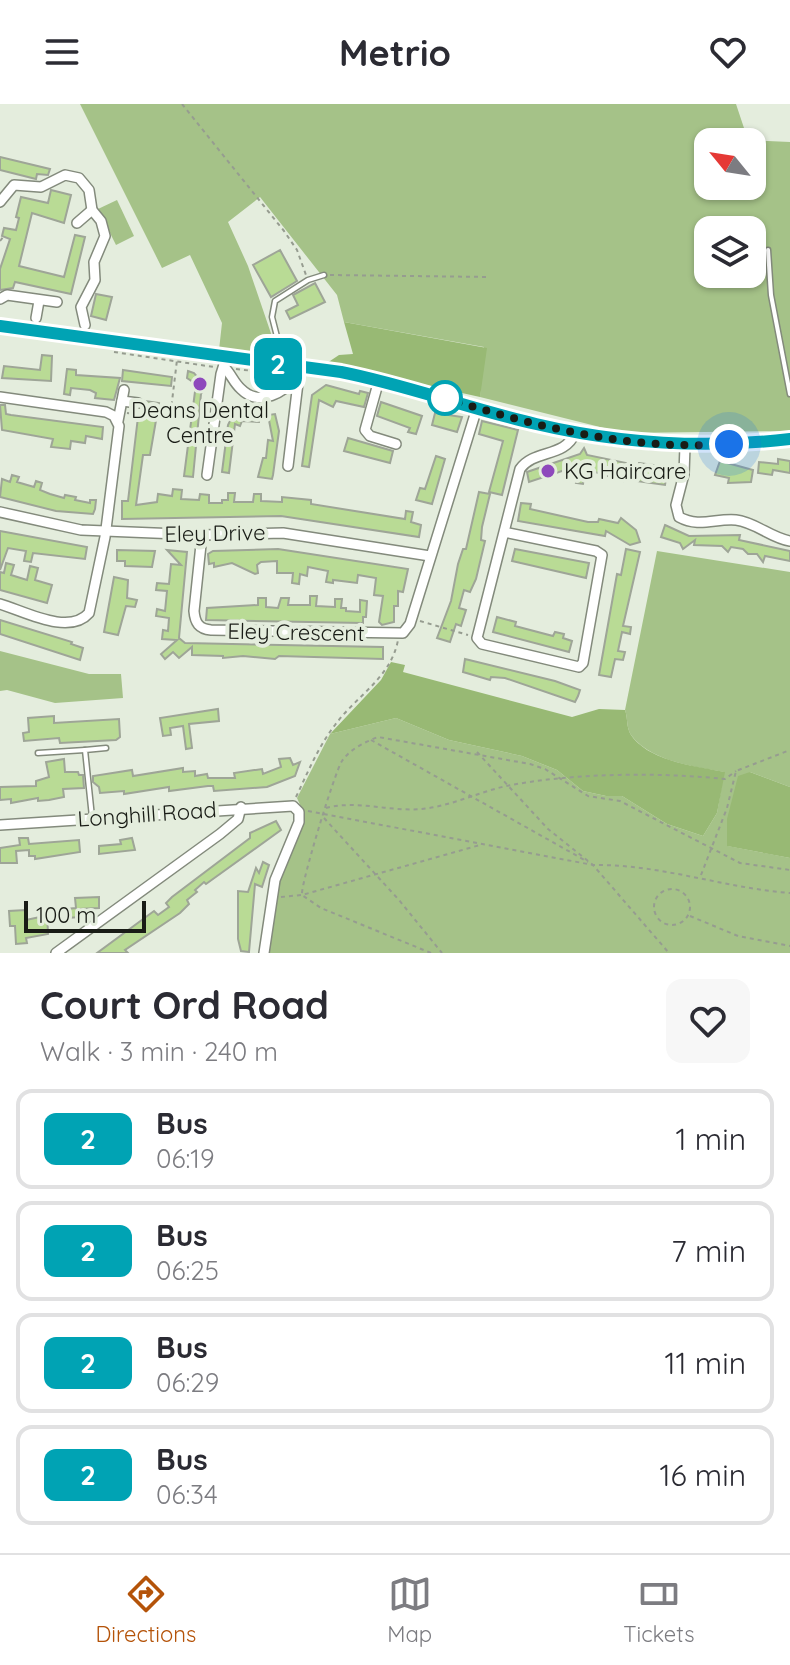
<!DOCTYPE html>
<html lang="en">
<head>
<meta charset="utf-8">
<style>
  :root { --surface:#fff; --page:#f7f7f7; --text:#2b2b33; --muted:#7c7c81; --line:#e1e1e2; --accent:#b45309 }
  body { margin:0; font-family:Quicksand,sans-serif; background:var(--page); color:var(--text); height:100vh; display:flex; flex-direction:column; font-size:30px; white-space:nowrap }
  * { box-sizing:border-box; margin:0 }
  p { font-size:26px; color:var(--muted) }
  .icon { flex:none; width:44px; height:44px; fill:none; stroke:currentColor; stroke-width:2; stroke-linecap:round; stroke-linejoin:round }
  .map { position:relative; height:849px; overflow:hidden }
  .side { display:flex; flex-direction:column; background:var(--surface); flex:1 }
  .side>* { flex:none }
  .badge { padding:0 16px; border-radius:12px; font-size:28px; line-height:52px }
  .needle { width:52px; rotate:300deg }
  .fabs { position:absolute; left:694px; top:24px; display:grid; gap:16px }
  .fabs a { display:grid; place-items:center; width:72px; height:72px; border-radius:16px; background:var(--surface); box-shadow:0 2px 6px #0004; font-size:40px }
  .scale { position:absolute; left:24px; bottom:20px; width:122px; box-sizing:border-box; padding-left:8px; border:4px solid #191c16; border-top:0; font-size:22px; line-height:28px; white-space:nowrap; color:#191c16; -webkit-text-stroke:6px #e4eddd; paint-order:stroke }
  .you { position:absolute; width:40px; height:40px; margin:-20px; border:6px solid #fff; border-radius:50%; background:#1a73e8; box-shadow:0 0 0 12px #1a73e833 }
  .map>.badge { position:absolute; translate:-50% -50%; box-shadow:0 0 0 4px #fff }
  .round { display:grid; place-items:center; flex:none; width:84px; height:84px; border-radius:16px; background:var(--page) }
  .headline { display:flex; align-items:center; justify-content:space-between; height:136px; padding:0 40px }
  h1 { font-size:38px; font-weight:700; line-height:60px }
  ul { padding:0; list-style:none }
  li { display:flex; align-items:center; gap:24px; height:100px; margin:0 16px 12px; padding:0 24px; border:4px solid var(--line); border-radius:16px }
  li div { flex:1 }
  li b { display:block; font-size:30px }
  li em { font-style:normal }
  li .badge { min-width:88px; font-weight:700; text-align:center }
  header { display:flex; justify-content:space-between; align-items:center; height:104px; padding:0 40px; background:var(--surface); font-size:36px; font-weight:700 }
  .menu { display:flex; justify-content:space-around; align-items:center; height:112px; border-top:2px solid var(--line); background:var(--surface); font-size:22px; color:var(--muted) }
  .menu a { display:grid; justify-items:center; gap:4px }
  .menu .active { color:var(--accent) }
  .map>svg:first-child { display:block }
  .green { fill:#a5c288; fill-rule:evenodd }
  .forest { fill:#98b974 }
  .building { fill:#b9db95; stroke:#9ea597; stroke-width:2 }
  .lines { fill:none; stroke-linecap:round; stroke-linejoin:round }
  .service-casing { stroke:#838a7c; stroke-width:7 }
  .minor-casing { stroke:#838a7c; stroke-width:12 }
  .secondary-casing { stroke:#838a7c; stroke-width:15 }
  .path { stroke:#969c90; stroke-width:2; stroke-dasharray:4 4; stroke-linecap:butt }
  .service { stroke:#fff; stroke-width:4 }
  .minor { stroke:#fff; stroke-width:9 }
  .secondary { stroke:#fff; stroke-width:12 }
  .line-casing { stroke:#fff; stroke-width:18 }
  .line { stroke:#00a3b4; stroke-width:12 }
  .walk { stroke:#191c16; stroke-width:8; stroke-dasharray:0 14.4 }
  .poi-dot { fill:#8e49bc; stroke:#e4eddd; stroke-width:3 }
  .stop-dot { fill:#fff; stroke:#00a3b4; stroke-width:4 }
  .labels { text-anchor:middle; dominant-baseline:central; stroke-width:8; stroke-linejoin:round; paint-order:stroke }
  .poi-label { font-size:22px; fill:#191c16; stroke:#e4eddd }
  .street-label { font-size:22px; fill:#191c16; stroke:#e4eddd }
</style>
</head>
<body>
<header><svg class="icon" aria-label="menu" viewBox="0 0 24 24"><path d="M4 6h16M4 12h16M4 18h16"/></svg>Metrio<svg class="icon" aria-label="heart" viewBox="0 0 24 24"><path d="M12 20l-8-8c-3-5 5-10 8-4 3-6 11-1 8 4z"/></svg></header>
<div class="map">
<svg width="790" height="849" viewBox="0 0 790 849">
  <rect width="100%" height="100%" fill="#e4eddd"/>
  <!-- green -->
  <g class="green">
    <path d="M80,0H736L748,36L790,38V327L624,329L480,293L484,243L344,218L337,191L260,93L228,118L248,162L278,250L219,246L222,219L190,151L162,164ZM708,38H752V82H708ZM708,126H752V170H708Z"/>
    <path d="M117,96L134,132L116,141L98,105Z"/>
    <path d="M657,447L790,468V683L750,668L728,742L790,754V849H268L280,769L305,712L297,694L330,630L396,614L449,636L522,652L557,666L583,687L606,692H622L667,720L703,732L717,709L724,668C695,663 650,657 631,631C626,623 628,614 625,606Z"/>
    <path d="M0,547L89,570H121L123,594L55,599L7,586L0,587Z"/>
  </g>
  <!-- forest -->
  <g class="forest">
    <path d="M344,218L487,244L480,293L327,259L339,251L353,250Z"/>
    <path d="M391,558L405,561L403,568L572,613L599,605L625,606C628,614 626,623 631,631C650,658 696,662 725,668L717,709L703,732L667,720L622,692H606L583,687L557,666L522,652L449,636L396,614L330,630L381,576Z"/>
    <path d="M750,668L790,683V754L727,742V715L738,672Z"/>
  </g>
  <!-- building -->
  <g class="building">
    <path d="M0,53L50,65L48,71L37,70L36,75L0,66Z"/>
    <path d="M51,86L71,91L64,119L32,109L19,162L64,173L75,131L85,133L71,190L15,178L13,184L0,186V165L10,135L2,132L4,124L16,126L19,114L16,113L21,93L48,99Z"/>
    <path d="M280,146L297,177L271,193L253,161Z"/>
    <path d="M315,179L325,198L290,215L286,207L298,201L293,191Z"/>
    <path d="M96,190L112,193L106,216L91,212Z"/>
    <path d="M42,251L52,252L51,277L2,274L4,262L40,266Z"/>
    <path d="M67,265L76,266V271L120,274L114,296L95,294L96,289L90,286L71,284L70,291L64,290Z"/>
    <path d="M123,266L172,273L171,282L122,277Z"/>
    <path d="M188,267L194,269L205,282L201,290L193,373L184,372L196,280L187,274Z"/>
    <path d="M326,281L359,290L360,287L368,289L364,303L336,297L333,303L319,296L309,363L302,362L312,291Z"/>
    <path d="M145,297L159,299L150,351H143L136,401L157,398L158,390L172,392L173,385L182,386L181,395L199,396L200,390L209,391V399H222V396H228V389H235L234,398H253L254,390H261V397L282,398V393L311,396V400L405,415L406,407L413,408L411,418L421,421L419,433L281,412L122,415V397H128L138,313L143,312Z"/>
    <path d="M381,298L422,312L416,330L408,328L410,324L377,312Z"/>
    <path d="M0,301H5L6,310L11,311L103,323L102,335L86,332L85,339L71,337L70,345L51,343L53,335L2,326Z"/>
    <path d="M248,303L260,308L259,318L242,317L240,322L235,320L229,369L222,368L228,321L236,304L245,308Z"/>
    <path d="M435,309L462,313L457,328L432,321Z"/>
    <path d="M275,310L279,327L273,371L272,375L258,373L263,354H266L268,336L273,337L268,311Z"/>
    <path d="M482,317L518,326L502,391L489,388L503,337L479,330Z"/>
    <path d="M348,334L393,347L390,359L344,347Z"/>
    <path d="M584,344L587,351L626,359L623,377L586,365L583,380L576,379L580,361L529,378L527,368L580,350Z"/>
    <path d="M436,352L445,355L432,400L416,396L420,384L425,385Z"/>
    <path d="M778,355L790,357V369L773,366L772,371L758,369L759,358L778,360Z"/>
    <path d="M720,357L753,366L751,378L728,379L729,374L715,371Z"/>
    <path d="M639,359L668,363L665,381L636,377Z"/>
    <path d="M12,371L19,373L17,378L34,383L36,377L42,379L40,386L50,390L64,394L65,391L76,393L75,396L90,399V396H96L95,405L93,410L56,407L0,393L2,375L10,378Z"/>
    <path d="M479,388L490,390L482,423L481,436L485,437L476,475L470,488L464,486L459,504L466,506L461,522L456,520L450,538L437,534L451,497L458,460L463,445H466Z"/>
    <path d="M521,399L531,400L530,405L588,418H598L599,415L618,419L621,414L636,426L640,438L630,441L606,427L605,432L518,417Z"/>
    <path d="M665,421L689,432L740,431L739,436L790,447V457L765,452L763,458L757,450H748L743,445L731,443L728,448L722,442L694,441L695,436L683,445L680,439L661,433Z"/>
    <path d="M0,427L87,443L85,455L33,449L31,458L24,457L26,447L8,444L0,466Z"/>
    <path d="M278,445L408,465L403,488L398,487V502H394V518L382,521L379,518L383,492L374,491L376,474L358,471L357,479L333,476V479L326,478L328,467L308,463L307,472L300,470L299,480L292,479L293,469H277V457L261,458L257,461L258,469L255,470L232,459L214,463V459L209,460L208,450L213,447Z"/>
    <path d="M515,445L589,459L586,474L512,457Z"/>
    <path d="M626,445L640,448L623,522L631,523L630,530L622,528L618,547L625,548L623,556L615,555L611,573L599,571L617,470L621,471Z"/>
    <path d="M117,446L155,447L152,463L125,462V457H117Z"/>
    <path d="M167,446L187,448L179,534L185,539L383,543V555L279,552L275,555L243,552L223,554V552L192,551V543L179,554L173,548L165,555L161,550L177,536L162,535L163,526L168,527L169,514L156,512L157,505L165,507L167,487L156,486L157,479L169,480L171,460L181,461Z"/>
    <path d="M6,459L14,461L11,471L27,476L30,462L38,464L35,476L52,481L47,499L0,486V468L4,469Z"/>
    <path d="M114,473L128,476L127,494L137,496L135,503L126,502L118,531L104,528Z"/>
    <path d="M310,492H317L316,502L335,503V495H342L341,504H346V507L360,508V496L367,497L366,513H363V519L206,516L207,504L258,501V494H266V503L278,504L281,494H289L288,501H310Z"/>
    <path d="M497,513L516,518L515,522L553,532L555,528L564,530L563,534L572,537L569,548L493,528Z"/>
    <path d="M0,516L72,538L71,540L83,544L80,556L0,530Z"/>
    <path d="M465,555L555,577L580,586L578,592L575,598L505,574L491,573L490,576L463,568Z"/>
    <path d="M218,605L219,617L189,620L192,644L186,645L183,622L170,624L171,631L163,632L160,614Z"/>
    <path d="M54,612V619L119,615L120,633L116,636L60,639L59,634L24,637L23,629L29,628L28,614Z"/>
    <path d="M290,654L293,661L300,658L295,672L267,683L214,687L213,682H208L169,687V683L124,690V687L100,689L99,683L93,678V672L132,666L133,672L183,664V668L195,667V672L207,670L208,674H235L234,669L262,665L263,670L281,663L279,655Z"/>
    <path d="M64,655L65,668H78L79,671H83L84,684L63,685L64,693L49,696L38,697V694L11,699V695L0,696V683L36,682V677L49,673L46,658Z"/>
    <path d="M276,717L281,726L206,780L204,778L195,786L197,788L187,796L189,800L180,809L125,846L128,849H97L154,807L158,811L169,803L166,799L172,793L250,734V729Z"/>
    <path d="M19,734H28L29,740L79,736L80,748L35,755V752H29V746L16,747L17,759H0V744L20,741Z"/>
    <path d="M132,734L135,746L99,750V742L121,740L120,736Z"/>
    <path d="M263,758L269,761L262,783L255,780L249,848L241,847L238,835V787L248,788L256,764L259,769Z"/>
    <path d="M99,793V804L79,805L80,813L67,814L66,805L76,804L75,794Z"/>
    <path d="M25,806L26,816L40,813V807H47L48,830L26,834L27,839L16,840L15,822H10L9,807Z"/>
  </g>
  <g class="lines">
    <defs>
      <g id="service">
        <path d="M768,146L771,191L790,290"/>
        <path d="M283,256L272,213L275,197L308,176L324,171"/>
        <path d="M38,649L85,646"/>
        <path d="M92,713L85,646L106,644"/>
      </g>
      <g id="minor">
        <path d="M0,98L14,81L41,83L65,71L79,74L89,86L92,106L101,117L105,132L94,158L95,176L81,203L85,221"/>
        <path d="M77,119L92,106"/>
        <path d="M0,195L7,191L57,198"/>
        <path d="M36,214L39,197"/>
        <path d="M225,264C231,270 234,279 241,285C260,304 284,288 299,272"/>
        <path d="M379,276L365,326L370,332L396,340"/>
        <path d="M0,293L106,308L114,312L119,322L105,433L89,509C69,532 24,507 0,500"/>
        <path d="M122,297L138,299"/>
        <path d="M118,317L124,286"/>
        <path d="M685,342L684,370L676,401L679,413C699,424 716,414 736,416C755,418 771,434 790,437"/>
        <path d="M288,362L300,262"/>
        <path d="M207,371L221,270L226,254"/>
        <path d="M0,408L81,426L202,431L283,429L430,452"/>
        <path d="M504,428L596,447L602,451L583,559L579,563L482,540L477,534L520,365C534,345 565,354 575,329"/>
        <path d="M202,431L194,507C195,519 199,525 211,526L403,529L410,520L477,304"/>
        <path d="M0,721L293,702L299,708V718L275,776L264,849"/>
        <path d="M56,849L220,730L238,715L241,703"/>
      </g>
      <path id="secondary" d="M0,222L341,268C419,284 494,312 571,328C644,343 717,343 790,335"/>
    </defs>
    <!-- service casing -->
    <use href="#service" class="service-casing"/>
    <!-- minor casing -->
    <use href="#minor" class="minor-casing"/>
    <!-- secondary casing -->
    <use href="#secondary" class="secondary-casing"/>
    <!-- path -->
    <g class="path">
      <path d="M182,0L284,127L297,146L306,171"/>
      <path d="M0,137L4,132"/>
      <path d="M330,171L489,173"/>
      <path d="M114,248L214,263"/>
      <path d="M236,265L262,268"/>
      <path d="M127,309L170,314L177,256"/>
      <path d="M420,517L468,531"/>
      <path d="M371,636L588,758"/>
      <path d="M477,648L548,725L593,761L669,849"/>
      <path d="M296,693C308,668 318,643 335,621C356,592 391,574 398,536"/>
      <path d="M326,704C359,695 395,710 429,704C455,700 480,688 506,682C572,669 657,668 725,675L736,667"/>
      <path d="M308,707L593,761C660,760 724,784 790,789"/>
      <path d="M324,714L399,796L442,849"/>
      <path d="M701,771L727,704L736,667L790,646"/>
      <circle cx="672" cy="803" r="18"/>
      <path d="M281,793L302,791L480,741"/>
      <path d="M690,812L738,832L790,842"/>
      <path d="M431,849L321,804L302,791C300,782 335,667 342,657C350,645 365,638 378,633L530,660L545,665L588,692L620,697L740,759L790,766"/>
    </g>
    <!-- service -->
    <use href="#service" class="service"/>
    <!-- minor -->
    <use href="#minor" class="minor"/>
    <!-- secondary -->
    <use href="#secondary" class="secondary"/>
  </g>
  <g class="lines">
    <defs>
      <path id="line" d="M0,222L341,268C407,281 470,305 536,320C621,340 703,345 790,335"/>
    </defs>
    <!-- line casing -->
    <use href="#line" class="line-casing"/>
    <!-- line -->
    <use href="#line" class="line"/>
    <!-- walk -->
    <path class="walk" d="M445,294C536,323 633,347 729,340"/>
  </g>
  <!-- markers -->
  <g class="poi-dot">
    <circle cx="200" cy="280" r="8"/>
    <circle cx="548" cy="367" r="8"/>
  </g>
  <circle class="stop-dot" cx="445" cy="294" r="16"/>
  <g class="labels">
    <!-- poi labels -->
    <g class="poi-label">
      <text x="200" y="306">Deans Dental<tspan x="200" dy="25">Centre</tspan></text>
      <text x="564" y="367" text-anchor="start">KG Haircare</text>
    </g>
    <!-- street labels -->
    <g class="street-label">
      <text transform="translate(215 429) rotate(-1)">Eley Drive</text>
      <text transform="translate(296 528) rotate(1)">Eley Crescent</text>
      <text transform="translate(147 710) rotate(-4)">Longhill Road</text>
    </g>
  </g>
</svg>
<div class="fabs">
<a><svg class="needle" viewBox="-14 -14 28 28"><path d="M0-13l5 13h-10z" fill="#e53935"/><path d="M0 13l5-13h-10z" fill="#7c7c81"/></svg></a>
<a><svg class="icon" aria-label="layers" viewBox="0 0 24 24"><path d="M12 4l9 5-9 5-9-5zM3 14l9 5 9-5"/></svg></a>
</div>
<div class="scale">100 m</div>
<div class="you" style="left:729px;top:340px"></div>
<b class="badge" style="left:278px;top:260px;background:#00a3b4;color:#fff">2</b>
</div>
<section class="side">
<div class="headline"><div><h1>Court Ord Road</h1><p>Walk · 3 min · 240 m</p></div><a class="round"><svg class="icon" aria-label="heart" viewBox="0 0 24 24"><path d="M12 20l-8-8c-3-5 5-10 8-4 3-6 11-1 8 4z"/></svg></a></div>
<ul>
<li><span class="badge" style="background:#00a3b4;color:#fff">2</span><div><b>Bus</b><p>06:19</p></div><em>1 min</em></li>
<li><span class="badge" style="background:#00a3b4;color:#fff">2</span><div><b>Bus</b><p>06:25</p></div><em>7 min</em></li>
<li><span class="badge" style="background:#00a3b4;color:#fff">2</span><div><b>Bus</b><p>06:29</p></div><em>11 min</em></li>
<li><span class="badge" style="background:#00a3b4;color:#fff">2</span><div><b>Bus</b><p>06:34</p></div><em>16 min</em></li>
</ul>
</section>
<nav class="menu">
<a class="active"><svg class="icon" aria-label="directions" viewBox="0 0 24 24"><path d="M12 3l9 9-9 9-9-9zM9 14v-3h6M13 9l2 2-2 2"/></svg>Directions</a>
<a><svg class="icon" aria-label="map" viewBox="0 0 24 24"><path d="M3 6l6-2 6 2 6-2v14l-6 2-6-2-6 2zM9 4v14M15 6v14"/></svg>Map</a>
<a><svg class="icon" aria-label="tickets" viewBox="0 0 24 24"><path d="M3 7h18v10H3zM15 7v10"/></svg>Tickets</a>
</nav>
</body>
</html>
